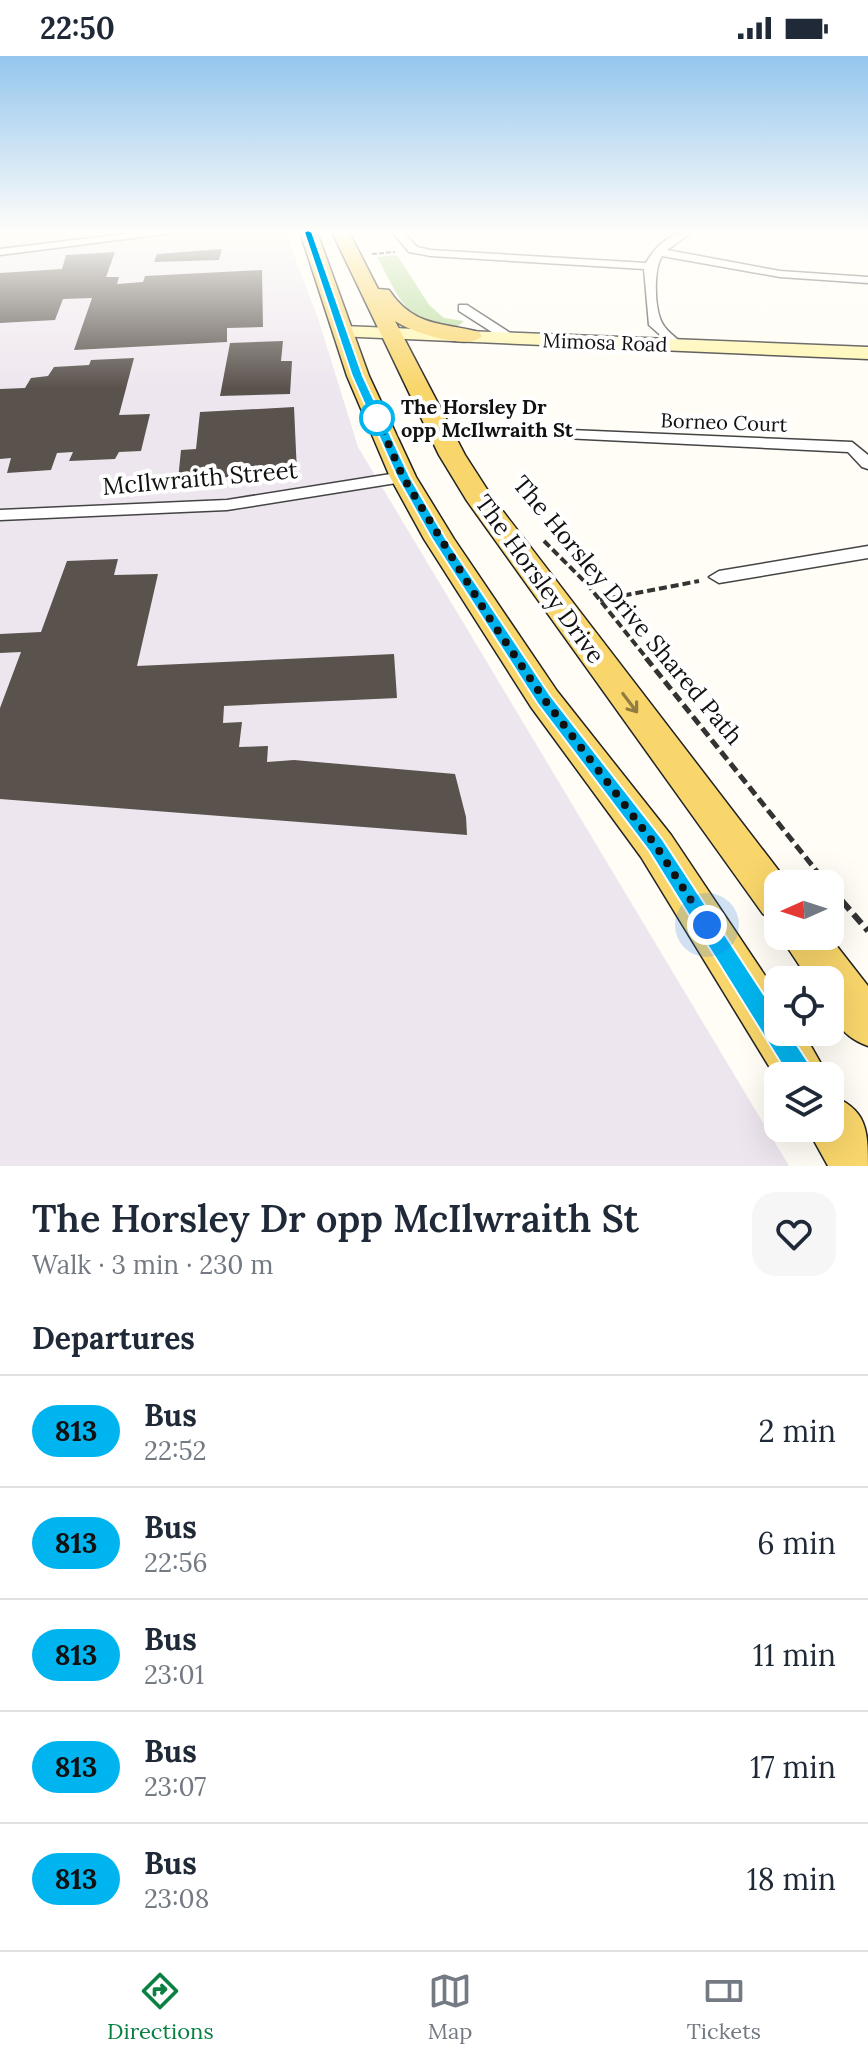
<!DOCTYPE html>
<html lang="en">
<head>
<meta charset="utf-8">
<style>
  :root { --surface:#fff; --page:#f6f6f7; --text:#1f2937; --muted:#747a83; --line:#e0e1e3; --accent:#0b8043 }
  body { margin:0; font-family:Lora,serif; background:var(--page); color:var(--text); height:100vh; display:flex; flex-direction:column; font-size:30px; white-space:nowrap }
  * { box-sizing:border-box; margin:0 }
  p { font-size:26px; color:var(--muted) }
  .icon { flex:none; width:44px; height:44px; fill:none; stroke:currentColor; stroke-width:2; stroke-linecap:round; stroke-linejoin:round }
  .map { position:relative; height:1110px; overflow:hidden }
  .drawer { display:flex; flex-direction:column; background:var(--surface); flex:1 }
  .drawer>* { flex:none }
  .badge { padding:0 16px; border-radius:26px; font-size:28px; line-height:52px }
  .needle { width:52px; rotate:267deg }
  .tools { position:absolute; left:764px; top:814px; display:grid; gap:16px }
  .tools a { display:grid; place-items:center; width:80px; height:80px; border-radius:16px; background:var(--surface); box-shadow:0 8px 32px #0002; font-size:40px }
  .you { position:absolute; width:40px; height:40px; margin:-20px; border:6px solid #fff; border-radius:50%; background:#1a73e8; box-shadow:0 0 0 12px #1a73e833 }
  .map>.badge { position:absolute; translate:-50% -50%; box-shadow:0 0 0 4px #fff }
  h2 { padding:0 32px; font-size:30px; line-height:72px }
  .round { display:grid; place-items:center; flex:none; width:84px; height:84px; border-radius:24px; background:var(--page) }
  .head { display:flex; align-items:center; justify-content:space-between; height:136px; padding:0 32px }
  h1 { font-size:38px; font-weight:600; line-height:60px }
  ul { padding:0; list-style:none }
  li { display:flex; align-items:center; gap:24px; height:112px; padding:0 32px; border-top:2px solid var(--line) }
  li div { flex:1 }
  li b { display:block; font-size:30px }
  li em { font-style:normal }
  li .badge { min-width:88px; font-weight:700; text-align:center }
  .status { display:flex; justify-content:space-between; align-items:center; height:56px; padding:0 40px; background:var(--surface); direction:ltr }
  .status svg { height:22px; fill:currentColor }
  .menu { display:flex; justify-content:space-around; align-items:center; height:112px; border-top:2px solid var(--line); background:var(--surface); font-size:22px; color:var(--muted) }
  .menu a { display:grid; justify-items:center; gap:4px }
  .menu .on { color:var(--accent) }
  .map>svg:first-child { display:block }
  .industrial { fill:#eee6ef }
  .forest { fill:#b9dc9c }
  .building { fill:#5a524d }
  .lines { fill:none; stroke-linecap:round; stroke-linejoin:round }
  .street-casing { stroke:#444; stroke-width:3 }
  .secondary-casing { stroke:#333; stroke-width:3 }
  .primary-casing { stroke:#222; stroke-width:3 }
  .path-far4 { stroke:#333; stroke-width:2; stroke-dasharray:5 2; stroke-linecap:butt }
  .path-far3 { stroke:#333; stroke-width:3; stroke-dasharray:6 3; stroke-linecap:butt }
  .path-far2 { stroke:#333; stroke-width:4; stroke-dasharray:8 4; stroke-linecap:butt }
  .path-far1 { stroke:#333; stroke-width:5; stroke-dasharray:10 5; stroke-linecap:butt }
  .path { stroke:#333; stroke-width:6; stroke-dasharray:12 6; stroke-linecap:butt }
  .street { fill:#fff; fill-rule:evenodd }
  .secondary { fill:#fff6b0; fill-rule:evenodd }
  .primary { fill:#f9d66b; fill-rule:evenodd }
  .oneway { stroke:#917d42 }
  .line { fill:#00b5ef; stroke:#fff; stroke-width:2 }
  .walk { stroke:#111; stroke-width:8; stroke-dasharray:0 14.4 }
  .stop-dot { fill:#fff; stroke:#00b5ef; stroke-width:4 }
  .labels { text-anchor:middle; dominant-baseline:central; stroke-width:8; stroke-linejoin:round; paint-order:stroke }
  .far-street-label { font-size:20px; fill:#111; stroke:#fff }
  .far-stop-label { font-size:20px; font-weight:bold; fill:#111; stroke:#fff; text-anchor:start }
  .street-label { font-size:24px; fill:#111; stroke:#fff }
</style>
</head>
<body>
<div class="status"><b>22:50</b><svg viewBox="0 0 49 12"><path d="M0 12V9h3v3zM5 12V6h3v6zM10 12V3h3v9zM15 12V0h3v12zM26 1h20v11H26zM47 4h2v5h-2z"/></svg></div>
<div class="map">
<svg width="868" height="1110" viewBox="0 0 868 1110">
  <rect width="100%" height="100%" fill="#fffdf5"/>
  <!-- industrial -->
  <path class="industrial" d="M0,176H285L318,262L358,391L789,1110H0Z"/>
  <!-- forest -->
  <path class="forest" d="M397,199L429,249L444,262L464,265L457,271C401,261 403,248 377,201Z"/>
  <!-- building -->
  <g class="building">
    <path d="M222,193L219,204L154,206L157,198Z"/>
    <path d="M115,196L106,221H119L117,228L143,226L145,220L262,214L263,271L227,272V286L74,294L92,242L63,243L55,264L0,267V217L62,213L66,199Z"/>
    <path d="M283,285L281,305H292L290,338L220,340L230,287Z"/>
    <path d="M134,302L119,359L150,358L141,395L119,396L115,403L69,405L73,396L57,397L51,414L7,417L11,402L0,403V333L25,332L31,322L48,320L54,311L89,309L91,304Z"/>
    <path d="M294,351L297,417L178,424L181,394L196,393L200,356Z"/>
    <path d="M118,503L114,519L158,518L137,610L394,598L397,642L224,650L223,667L242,666L239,691L268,690L267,706L294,704L455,718L466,761L467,779L0,743V652L21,596L0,597V578L41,576L67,505Z"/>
  </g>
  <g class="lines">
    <defs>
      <g id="street">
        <path d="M143,176H180L0,199V193Z"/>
        <path d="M392,176H403L417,191L431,194L646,207C656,189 671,176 692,176L667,194L780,215L868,221V227L780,221L662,200C653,214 654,257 664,270C669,277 677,282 683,289L676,293L649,269L644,213L431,200L409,196Z"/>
        <path d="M459,249H467L518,282L506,285L459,255Z"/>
        <path d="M570,374L852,386L868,399V413L862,411L848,396L564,382V376Z"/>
        <path d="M403,416L409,417L411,421L409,425L227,454L0,464V454L227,444Z"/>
        <path d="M868,490V502L719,527L709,521L719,515Z"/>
      </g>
      <path id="secondary" d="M343,270L868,291V303L336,280L333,276L336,272Z"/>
      <g id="primary">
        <path d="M300,176H317L369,320L416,421L454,483L557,635L671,779L778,939V976H803L828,1020H778V1025L641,801L531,651L424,483L390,421L347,320Z"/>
        <path d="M332,176H349L378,233L389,234C414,271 440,266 479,276L482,280C469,295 411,276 395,265L465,399L492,441L789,828H778V864L763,858L467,445L439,399Z"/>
        <path d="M780,880H829L868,930V990C835,978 830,956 830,924H809Z"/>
        <path d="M830,1039C867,1053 868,1074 868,1110H828L807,1072H830Z"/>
      </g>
    </defs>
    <!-- street casing -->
    <use href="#street" class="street-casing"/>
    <!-- secondary casing -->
    <use href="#secondary" class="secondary-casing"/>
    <!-- primary casing -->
    <use href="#primary" class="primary-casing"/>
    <!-- path-far4 -->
    <path class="path-far4" d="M372,198L395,196"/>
    <!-- path-far3 -->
    <path class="path-far3" d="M466,376L553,379"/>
    <!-- path-far2 -->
    <g class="path-far2">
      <path d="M544,485L587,528L648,604"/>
      <path d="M600,544L699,525"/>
    </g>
    <!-- path-far1 -->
    <path class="path-far1" d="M646,602L827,828"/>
    <!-- path -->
    <path class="path" d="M830,831L868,875"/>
    <!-- street -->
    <use href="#street" class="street"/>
    <!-- secondary -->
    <use href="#secondary" class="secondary"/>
    <!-- primary -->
    <use href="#primary" class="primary"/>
  </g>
  <!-- one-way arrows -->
  <defs><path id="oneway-shaft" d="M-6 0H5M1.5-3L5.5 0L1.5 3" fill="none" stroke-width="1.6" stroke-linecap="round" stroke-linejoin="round" transform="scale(2)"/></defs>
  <use class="oneway" href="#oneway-shaft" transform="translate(630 647) rotate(53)"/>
  <!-- sky -->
  <linearGradient id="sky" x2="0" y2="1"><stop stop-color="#95c6ee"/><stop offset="0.53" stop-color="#fffefa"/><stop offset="1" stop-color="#fffefa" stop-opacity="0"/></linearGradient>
  <rect width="868" height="332" fill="url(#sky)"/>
  <!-- line -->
  <path class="line" d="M308,174L312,176L363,320L410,421L446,483L550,639L663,784L812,1012L815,1020L812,1028L803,1032L794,1028L649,795L537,647L432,483L397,421L352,320L304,176Z"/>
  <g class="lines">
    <!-- walk -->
    <path class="walk" d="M377,362L403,421L488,560L544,643L656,790L707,869"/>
  </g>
  <!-- markers -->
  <circle class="stop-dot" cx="377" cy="362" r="16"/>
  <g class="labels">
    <!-- far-street labels -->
    <g class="far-street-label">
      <text transform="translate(605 286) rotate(2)">Mimosa Road</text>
      <text transform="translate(724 366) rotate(2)">Borneo Court</text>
    </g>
    <!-- far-stop labels -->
    <g class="far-stop-label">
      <text x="401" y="350">The Horsley Dr<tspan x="401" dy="23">opp McIlwraith St</tspan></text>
    </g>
    <!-- street labels -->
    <g class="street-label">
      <text transform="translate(200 422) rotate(-5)">McIlwraith Street</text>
      <text transform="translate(540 523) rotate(54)">The Horsley Drive</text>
      <text transform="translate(628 554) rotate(50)">The Horsley Drive Shared Path</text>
    </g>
  </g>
</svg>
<div class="tools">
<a><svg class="needle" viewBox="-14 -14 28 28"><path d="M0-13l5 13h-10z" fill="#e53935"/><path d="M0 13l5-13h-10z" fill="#747a83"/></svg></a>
<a><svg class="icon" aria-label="locate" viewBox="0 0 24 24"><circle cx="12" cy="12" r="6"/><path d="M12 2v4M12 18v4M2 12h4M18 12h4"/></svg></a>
<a><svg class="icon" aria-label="layers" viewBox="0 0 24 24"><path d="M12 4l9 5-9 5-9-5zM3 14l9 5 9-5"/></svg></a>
</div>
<div class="you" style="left:707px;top:869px"></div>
</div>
<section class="drawer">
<div class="head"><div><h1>The Horsley Dr opp McIlwraith St</h1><p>Walk · 3 min · 230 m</p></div><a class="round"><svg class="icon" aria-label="heart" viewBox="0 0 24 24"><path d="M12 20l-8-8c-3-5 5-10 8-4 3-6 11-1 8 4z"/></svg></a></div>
<h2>Departures</h2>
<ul>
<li><span class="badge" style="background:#00b5ef;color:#111">813</span><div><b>Bus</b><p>22:52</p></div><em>2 min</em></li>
<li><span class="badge" style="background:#00b5ef;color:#111">813</span><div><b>Bus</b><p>22:56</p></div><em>6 min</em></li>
<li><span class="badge" style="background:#00b5ef;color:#111">813</span><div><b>Bus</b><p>23:01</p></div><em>11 min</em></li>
<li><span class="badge" style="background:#00b5ef;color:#111">813</span><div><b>Bus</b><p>23:07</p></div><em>17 min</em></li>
<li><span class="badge" style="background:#00b5ef;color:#111">813</span><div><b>Bus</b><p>23:08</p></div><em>18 min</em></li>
</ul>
</section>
<nav class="menu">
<a class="on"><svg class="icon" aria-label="directions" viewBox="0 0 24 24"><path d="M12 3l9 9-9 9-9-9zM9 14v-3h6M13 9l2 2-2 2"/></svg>Directions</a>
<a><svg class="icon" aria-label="map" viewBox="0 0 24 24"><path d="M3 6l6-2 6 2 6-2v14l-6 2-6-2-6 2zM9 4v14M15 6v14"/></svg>Map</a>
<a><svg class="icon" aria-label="tickets" viewBox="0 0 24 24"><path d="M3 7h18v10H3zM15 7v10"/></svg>Tickets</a>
</nav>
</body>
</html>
